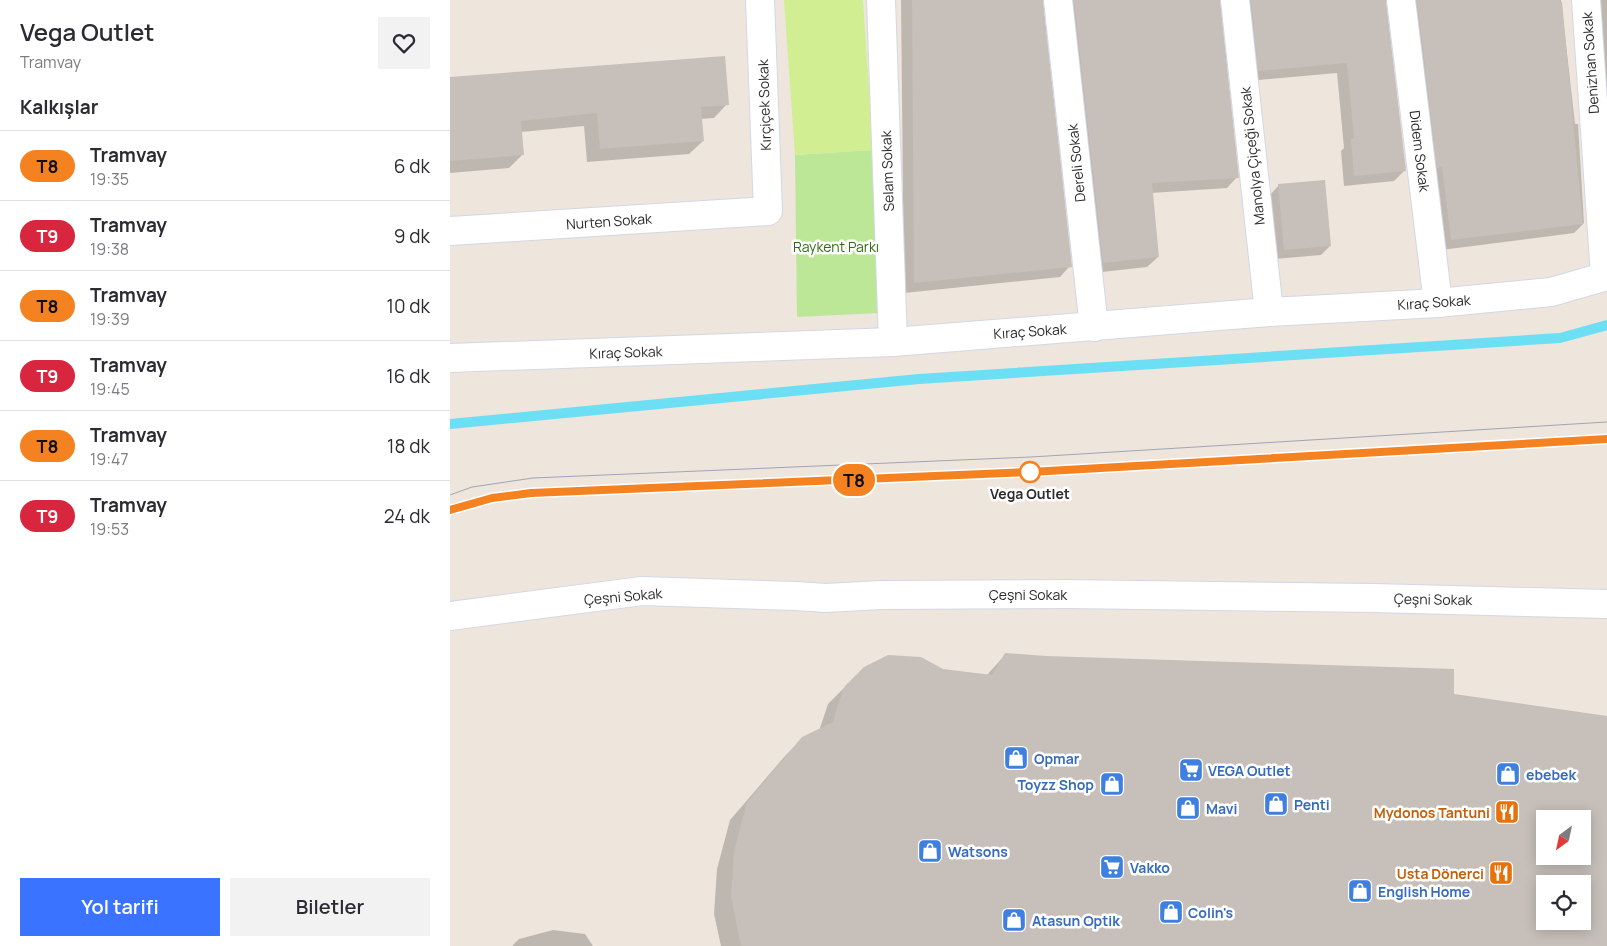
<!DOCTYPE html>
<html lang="tr">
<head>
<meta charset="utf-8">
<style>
  :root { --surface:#fff; --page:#f2f2f3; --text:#2b2b33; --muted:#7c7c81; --line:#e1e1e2; --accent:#3973ff }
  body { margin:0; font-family:Manrope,sans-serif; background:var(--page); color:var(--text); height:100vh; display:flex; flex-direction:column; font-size:19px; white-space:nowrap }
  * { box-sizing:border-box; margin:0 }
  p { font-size:16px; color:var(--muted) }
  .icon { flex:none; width:28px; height:28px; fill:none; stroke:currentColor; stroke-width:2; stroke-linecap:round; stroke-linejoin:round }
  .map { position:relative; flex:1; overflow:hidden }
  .sheet { display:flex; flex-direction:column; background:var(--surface); width:450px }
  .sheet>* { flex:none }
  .badge { padding:0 10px; border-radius:16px; font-size:18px; line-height:32px }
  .needle { width:32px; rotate:213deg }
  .buttons { position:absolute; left:1086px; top:810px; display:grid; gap:10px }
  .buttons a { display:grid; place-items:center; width:55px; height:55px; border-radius:0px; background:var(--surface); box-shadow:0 2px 12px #0003; font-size:25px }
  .map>.badge { position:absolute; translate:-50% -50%; box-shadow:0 0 0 2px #fff }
  h2 { padding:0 20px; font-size:19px; line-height:45px }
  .round { display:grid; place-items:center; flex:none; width:52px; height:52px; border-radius:0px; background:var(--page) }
  .summary { display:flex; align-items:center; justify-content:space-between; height:85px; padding:0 20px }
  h1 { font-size:24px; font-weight:600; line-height:38px }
  .button { display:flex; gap:10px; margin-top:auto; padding:10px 20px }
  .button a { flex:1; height:58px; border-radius:0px; background:var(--accent); color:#fff; font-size:20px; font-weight:600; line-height:58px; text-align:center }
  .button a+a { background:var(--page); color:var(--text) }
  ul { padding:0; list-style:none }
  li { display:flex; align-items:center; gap:15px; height:70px; padding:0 20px; border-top:1px solid var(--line) }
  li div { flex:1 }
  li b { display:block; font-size:19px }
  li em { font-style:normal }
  li .badge { min-width:55px; font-weight:700; text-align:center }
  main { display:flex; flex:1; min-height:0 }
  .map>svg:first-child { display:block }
  .green { fill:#bbe797 }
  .pitch { fill:#d1ee93 }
  .shadow { fill:#0003; fill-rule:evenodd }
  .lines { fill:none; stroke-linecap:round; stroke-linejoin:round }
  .stream { stroke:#6cdff4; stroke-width:10 }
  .building { fill:#c6bfba; fill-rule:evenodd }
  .street-casing { stroke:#d2d8e5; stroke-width:30 }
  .secondary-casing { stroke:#d2d8e5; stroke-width:30 }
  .street { stroke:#fff; stroke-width:28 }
  .secondary { stroke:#fff; stroke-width:28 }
  .tram { stroke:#9fa5b7; stroke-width:1 }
  .line-casing { stroke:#fff; stroke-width:11 }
  .line { stroke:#f58220; stroke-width:8 }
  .stop-dot { fill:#fff; stroke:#f58220; stroke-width:2.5 }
  .labels { text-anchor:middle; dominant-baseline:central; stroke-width:5; stroke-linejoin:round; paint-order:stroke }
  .street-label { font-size:14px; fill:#2c2c2c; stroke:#fff }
  .park-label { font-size:14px; fill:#326d17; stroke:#fff }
  .stop-label { font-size:14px; font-weight:bold; fill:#2c2c2c; stroke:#fff }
  .shop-label { font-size:14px; font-weight:bold; fill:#366cbe; stroke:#fff; text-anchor:start }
  .food-label { font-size:14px; font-weight:bold; fill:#c56008; stroke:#fff; text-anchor:end }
</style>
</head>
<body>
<main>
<section class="sheet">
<div class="summary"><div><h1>Vega Outlet</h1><p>Tramvay</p></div><a class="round"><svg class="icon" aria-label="heart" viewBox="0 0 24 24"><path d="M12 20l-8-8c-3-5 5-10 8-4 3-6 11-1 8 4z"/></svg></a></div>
<h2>Kalkışlar</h2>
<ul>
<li><span class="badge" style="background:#f58220;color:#111">T8</span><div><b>Tramvay</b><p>19:35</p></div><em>6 dk</em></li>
<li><span class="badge" style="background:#d7263d;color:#fff">T9</span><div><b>Tramvay</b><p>19:38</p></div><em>9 dk</em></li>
<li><span class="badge" style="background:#f58220;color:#111">T8</span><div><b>Tramvay</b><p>19:39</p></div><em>10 dk</em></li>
<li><span class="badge" style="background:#d7263d;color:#fff">T9</span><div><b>Tramvay</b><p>19:45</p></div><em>16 dk</em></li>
<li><span class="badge" style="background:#f58220;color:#111">T8</span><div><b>Tramvay</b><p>19:47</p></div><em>18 dk</em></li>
<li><span class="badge" style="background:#d7263d;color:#fff">T9</span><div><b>Tramvay</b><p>19:53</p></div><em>24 dk</em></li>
</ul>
<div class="button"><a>Yol tarifi</a><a>Biletler</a></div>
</section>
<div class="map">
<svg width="1157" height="946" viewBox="0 0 1157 946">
  <rect width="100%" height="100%" fill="#eee5dd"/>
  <!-- green -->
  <path class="green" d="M423,150L429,313L347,317L345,155Z"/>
  <!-- pitch -->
  <path class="pitch" d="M334,0H413L423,150L345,155Z"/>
  <!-- shadow -->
  <g class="shadow">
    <path d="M451,0H591L620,266L610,277L454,293Z"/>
    <path d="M609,0H768L787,177L777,188L701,193L708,257L697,267L643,273Z"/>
    <path d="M786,0H935L955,170L944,181L894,186L891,151L894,148L887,73L798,81Z"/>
    <path d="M952,0H1111L1125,124H1128L1134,223L1124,233L991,250Z"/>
    <path d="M1146,0H1157V230Z"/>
    <path d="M0,78L277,104L264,118L251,119L253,141L239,154L137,162L134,126L71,132L72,155L59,168L0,173Z"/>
    <path d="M829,185L880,246L871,255L825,259L820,195Z"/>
    <path d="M555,655L1003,695L1157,718V946H271L264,914L267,869L280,820L335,756L353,738L369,731L378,704L396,686L492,670L536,676ZM1095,819H1132V856H1095ZM1095,884H1132V921H1095Z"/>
    <path d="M103,930L135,934L143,946H62L69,939Z"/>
  </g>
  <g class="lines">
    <!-- stream -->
    <path class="stream" d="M0,424L469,379L1110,338L1157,325"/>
  </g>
  <!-- building -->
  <g class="building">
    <path d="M462,0H593L622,267L464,283Z"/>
    <path d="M624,0H770L789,178L702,183L709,257L653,263Z"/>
    <path d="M801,0H936L956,171L904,176L901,139H904L897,63L808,71Z"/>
    <path d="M967,0H1110V2H1112L1133,224L1001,240L992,167L987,168Z"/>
    <path d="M275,56L279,105L251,107L254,141L150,149L147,113L71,121L74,155L0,161V77Z"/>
    <path d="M875,180L881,246L834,250L828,184Z"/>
    <path d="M555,653L596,656L1004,669V694L1157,716V946H291L281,896L284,851L297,802L352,737L383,722L387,707L395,686L414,667L438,655L471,657L493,669L542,675ZM1095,819H1132V856H1095ZM1095,884H1132V921H1095Z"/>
  </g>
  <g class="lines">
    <defs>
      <g id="street">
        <path d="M431,0L443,342"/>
        <path d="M608,0L644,327"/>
        <path d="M785,0L819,312"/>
        <path d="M951,0L988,303"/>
        <path d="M1136,0L1155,276"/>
        <path d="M0,231L318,211L310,0"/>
        <path d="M0,358L443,342L819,312L988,303L1101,292L1157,276"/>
      </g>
      <path id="secondary" d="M0,616L192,591L346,596L376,598L431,595L616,594L923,598L1157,604"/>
    </defs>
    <!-- street casing -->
    <use href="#street" class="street-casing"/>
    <!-- secondary casing -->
    <use href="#secondary" class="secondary-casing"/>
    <!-- street -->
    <use href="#street" class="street"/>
    <!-- secondary -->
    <use href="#secondary" class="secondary"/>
    <!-- tram -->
    <g class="tram">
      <path d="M0,495L22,487L83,478L581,457L1157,422"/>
      <path d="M0,510L42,498L81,493L580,472L1157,439"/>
    </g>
  </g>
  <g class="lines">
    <defs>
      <path id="line" d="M0,510L42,498L81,493L580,472L1157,439"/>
    </defs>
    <!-- line casing -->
    <use href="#line" class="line-casing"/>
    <!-- line -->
    <use href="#line" class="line"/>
  </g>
  <!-- icons -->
  <defs>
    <symbol id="shop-square" viewBox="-11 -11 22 22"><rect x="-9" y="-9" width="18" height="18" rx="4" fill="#3f7fe0" stroke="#fff"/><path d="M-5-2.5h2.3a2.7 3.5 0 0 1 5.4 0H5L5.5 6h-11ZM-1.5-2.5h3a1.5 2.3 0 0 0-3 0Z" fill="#fff"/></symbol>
    <symbol id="supermarket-square" viewBox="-11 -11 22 22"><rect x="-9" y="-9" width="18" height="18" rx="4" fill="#3f7fe0" stroke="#fff"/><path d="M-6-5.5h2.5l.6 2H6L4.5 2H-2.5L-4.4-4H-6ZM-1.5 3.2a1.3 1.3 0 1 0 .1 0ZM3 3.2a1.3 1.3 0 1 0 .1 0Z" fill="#fff"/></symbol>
    <symbol id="restaurant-square" viewBox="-11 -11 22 22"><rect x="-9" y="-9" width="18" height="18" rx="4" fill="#e8710a" stroke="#fff"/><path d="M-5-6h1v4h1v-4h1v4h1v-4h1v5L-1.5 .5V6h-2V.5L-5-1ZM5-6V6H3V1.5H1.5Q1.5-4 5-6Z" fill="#fff"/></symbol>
  </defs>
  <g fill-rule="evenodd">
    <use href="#shop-square" x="552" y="744" width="28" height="28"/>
    <use href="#supermarket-square" x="727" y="756" width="28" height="28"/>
    <use href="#shop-square" x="1044" y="760" width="28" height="28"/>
    <use href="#shop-square" x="648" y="770" width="28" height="28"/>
    <use href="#shop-square" x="812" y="790" width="28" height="28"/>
    <use href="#shop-square" x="724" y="794" width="28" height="28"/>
    <use href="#restaurant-square" x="1043" y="798" width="28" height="28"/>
    <use href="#shop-square" x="466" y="837" width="28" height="28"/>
    <use href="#supermarket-square" x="648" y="853" width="28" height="28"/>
    <use href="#restaurant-square" x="1037" y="859" width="28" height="28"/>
    <use href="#shop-square" x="896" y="877" width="28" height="28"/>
    <use href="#shop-square" x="707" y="898" width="28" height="28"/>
    <use href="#shop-square" x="550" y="906" width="28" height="28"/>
  </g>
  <!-- markers -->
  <circle class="stop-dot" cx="580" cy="472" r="10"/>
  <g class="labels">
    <!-- street labels -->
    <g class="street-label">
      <text transform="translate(1140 63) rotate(-94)">Denizhan Sokak</text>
      <text transform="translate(314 105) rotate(-92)">Kırçiçek Sokak</text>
      <text transform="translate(970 151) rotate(83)">Didem Sokak</text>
      <text transform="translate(802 156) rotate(-96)">Manolya Çiçeği Sokak</text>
      <text transform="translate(626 163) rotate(-96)">Dereli Sokak</text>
      <text transform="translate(437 171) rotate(-92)">Selam Sokak</text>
      <text transform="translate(159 221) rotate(-4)">Nurten Sokak</text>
      <text transform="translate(984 302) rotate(-4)">Kıraç Sokak</text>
      <text transform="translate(580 331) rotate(-4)">Kıraç Sokak</text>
      <text transform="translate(176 352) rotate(-2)">Kıraç Sokak</text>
      <text x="578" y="594">Çeşni Sokak</text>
      <text transform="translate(173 596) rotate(-5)">Çeşni Sokak</text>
      <text transform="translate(983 599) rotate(1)">Çeşni Sokak</text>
    </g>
    <!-- park labels -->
    <g class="park-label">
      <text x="386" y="246">Raykent Parkı</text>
    </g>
    <!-- stop labels -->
    <g class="stop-label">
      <text x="580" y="493">Vega Outlet</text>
    </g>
    <!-- shop labels -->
    <g class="shop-label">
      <text x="584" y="758">Opmar</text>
      <text x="758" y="770">VEGA Outlet</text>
      <text x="1076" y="774">ebebek</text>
      <text x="644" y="784" text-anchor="end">Toyzz Shop</text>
      <text x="844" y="804">Penti</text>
      <text x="756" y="808">Mavi</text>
      <text x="498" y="851">Watsons</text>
      <text x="680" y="867">Vakko</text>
      <text x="928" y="891">English Home</text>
      <text x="738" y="912">Colin's</text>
      <text x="582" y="920">Atasun Optik</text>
    </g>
    <!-- food labels -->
    <g class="food-label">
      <text x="1040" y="812">Mydonos Tantuni</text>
      <text x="1034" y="873">Usta Dönerci</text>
    </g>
  </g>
</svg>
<div class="buttons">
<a><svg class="needle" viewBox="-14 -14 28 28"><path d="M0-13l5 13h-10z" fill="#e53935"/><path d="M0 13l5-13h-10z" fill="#7c7c81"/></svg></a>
<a><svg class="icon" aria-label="locate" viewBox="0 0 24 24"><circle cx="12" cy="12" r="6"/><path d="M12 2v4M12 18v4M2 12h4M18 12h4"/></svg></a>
</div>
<b class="badge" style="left:404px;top:480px;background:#f58220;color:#111">T8</b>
</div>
</main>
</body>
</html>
